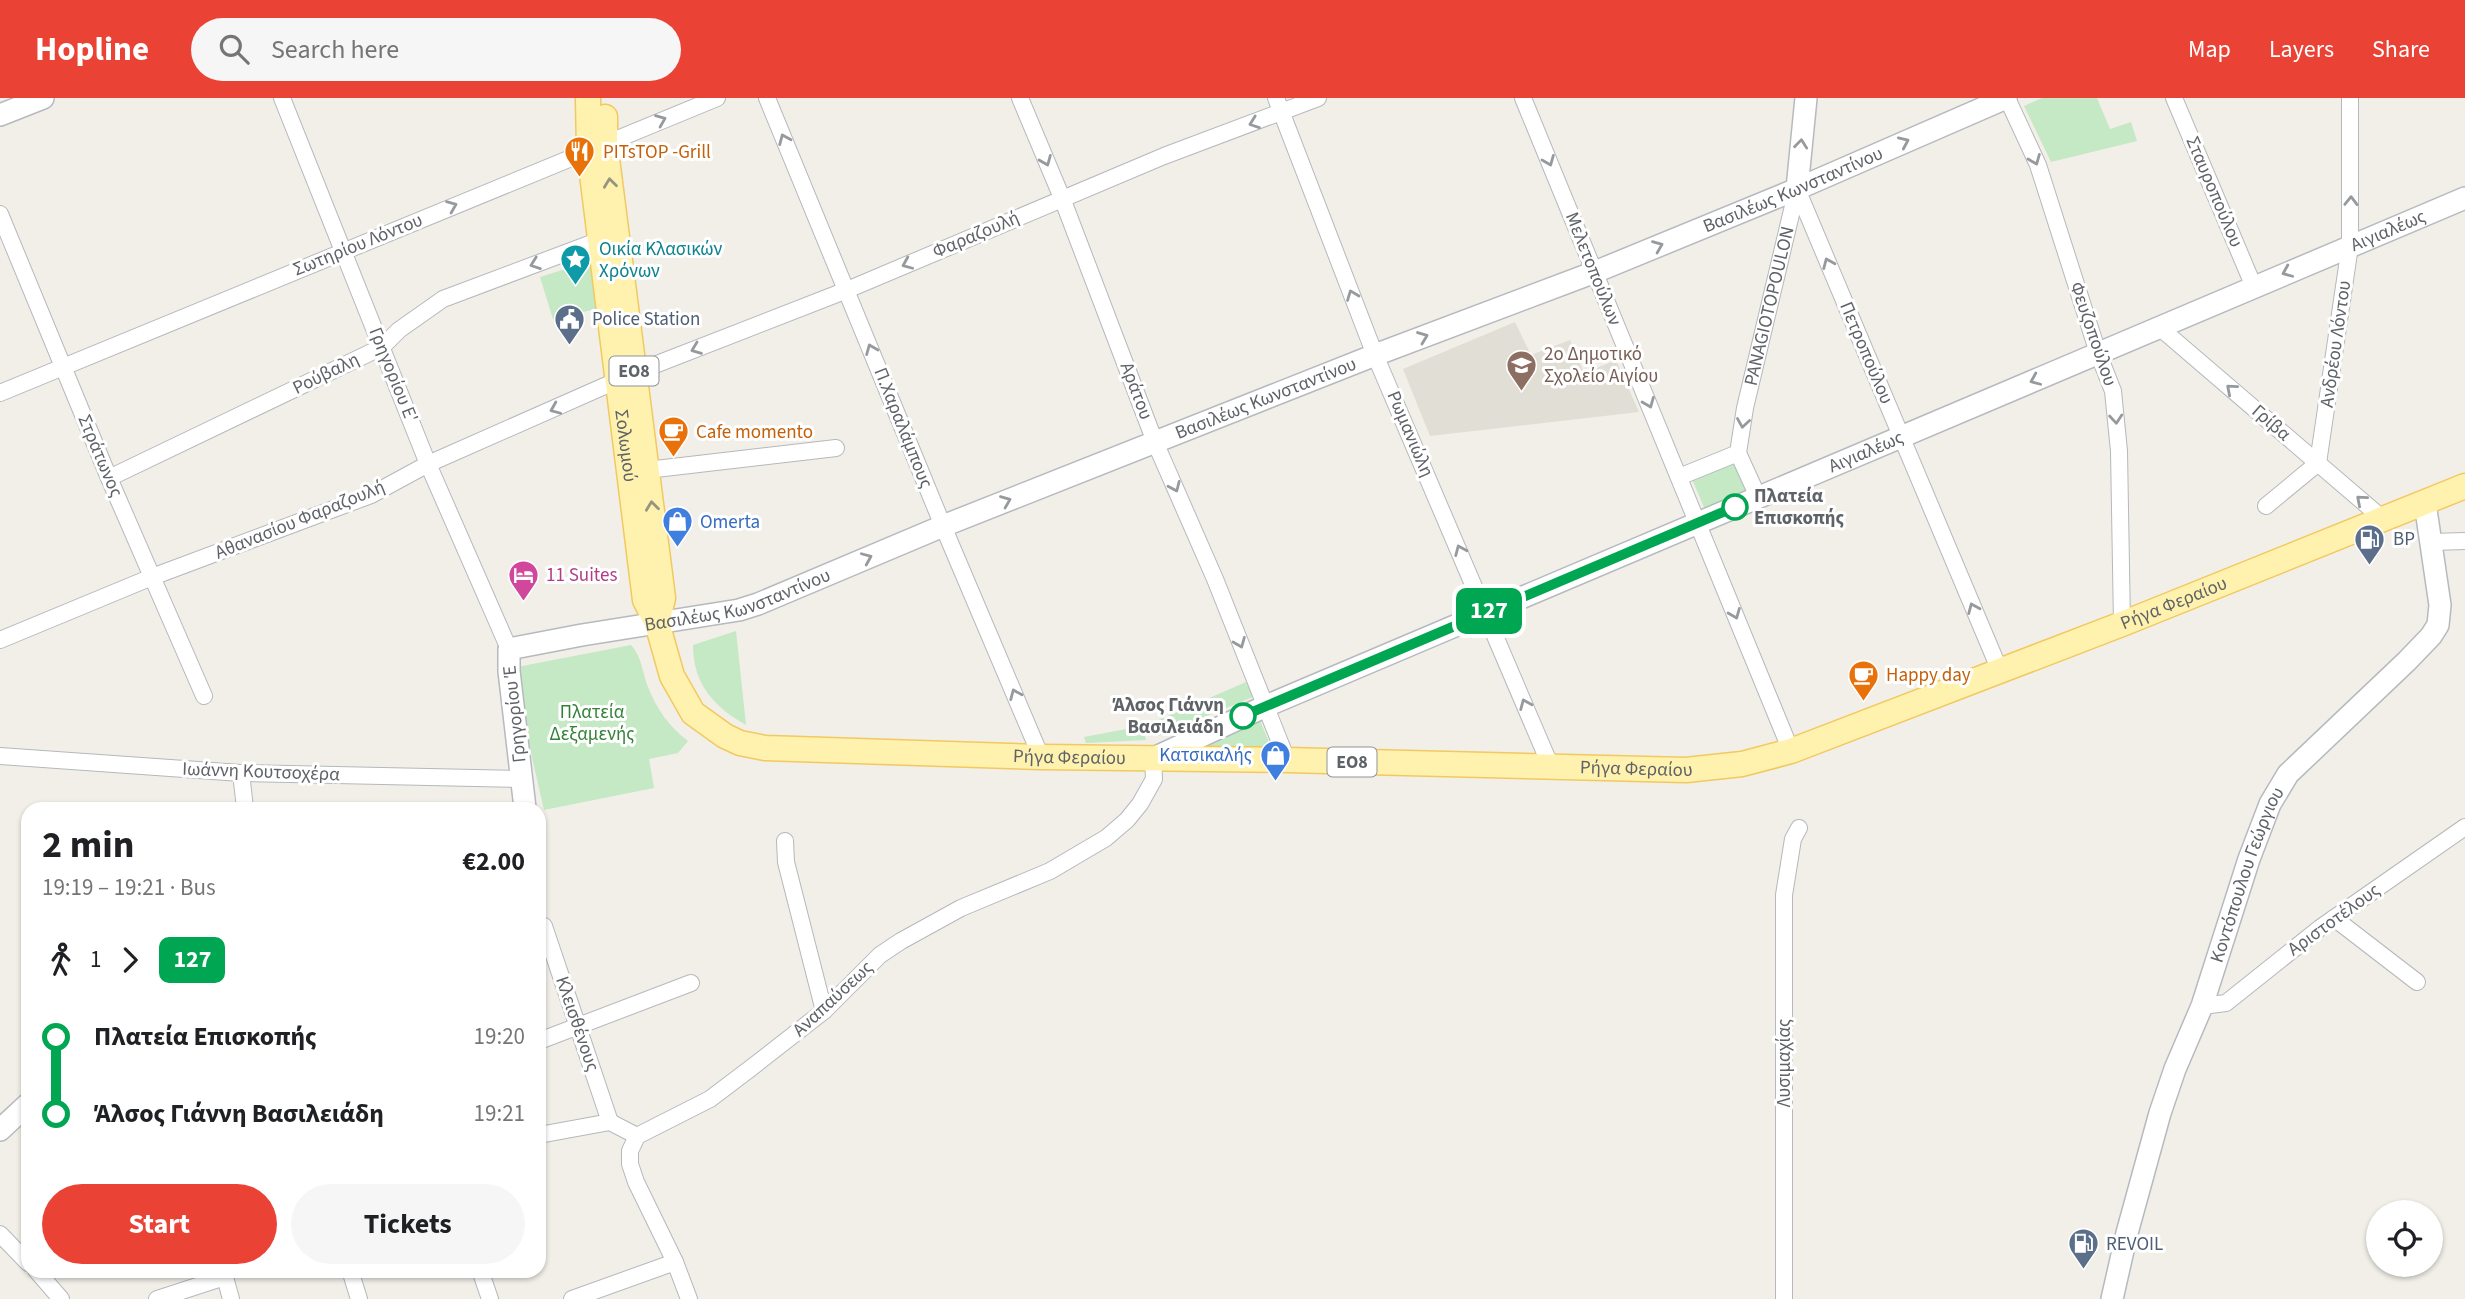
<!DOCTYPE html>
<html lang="en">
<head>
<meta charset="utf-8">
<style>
  :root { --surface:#fff; --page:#f6f6f6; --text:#202124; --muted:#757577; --accent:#ea4335 }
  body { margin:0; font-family:"Source Sans 3",sans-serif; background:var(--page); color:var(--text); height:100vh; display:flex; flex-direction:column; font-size:26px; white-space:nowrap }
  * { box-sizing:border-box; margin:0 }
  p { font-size:23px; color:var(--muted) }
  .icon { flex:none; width:38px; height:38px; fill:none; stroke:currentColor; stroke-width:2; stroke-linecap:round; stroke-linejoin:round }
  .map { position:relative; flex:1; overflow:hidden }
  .drawer { position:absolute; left:21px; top:704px; width:525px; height:476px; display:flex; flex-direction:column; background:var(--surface); border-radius:21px; box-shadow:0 2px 5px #0004 }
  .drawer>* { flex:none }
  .badge { padding:0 14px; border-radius:10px; font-size:24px; line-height:46px }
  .buttons { position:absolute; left:2366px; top:1102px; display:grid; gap:14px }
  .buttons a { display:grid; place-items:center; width:77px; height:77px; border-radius:50%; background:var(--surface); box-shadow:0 2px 5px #0004; font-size:35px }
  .map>.badge { position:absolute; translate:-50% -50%; box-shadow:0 0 0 4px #fff }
  .legs { display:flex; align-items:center; gap:10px; height:77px; padding:0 21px; font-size:23px }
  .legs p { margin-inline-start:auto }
  .headline { display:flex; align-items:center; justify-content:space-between; height:119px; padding:0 21px }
  h1 { font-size:38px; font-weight:700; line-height:52px }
  .primary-button { display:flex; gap:14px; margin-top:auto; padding:14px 21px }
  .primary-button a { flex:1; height:80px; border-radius:42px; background:var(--accent); color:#fff; font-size:28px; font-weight:700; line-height:80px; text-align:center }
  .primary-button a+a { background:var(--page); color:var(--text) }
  ul { padding:0 21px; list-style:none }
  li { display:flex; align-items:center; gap:24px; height:77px; font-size:26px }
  li i { display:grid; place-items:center; width:10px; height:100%; margin:0 9px; background:currentColor }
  li i::after { content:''; width:18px; height:18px; margin:-9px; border:5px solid; border-radius:50%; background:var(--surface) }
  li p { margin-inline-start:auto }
  li:first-child i { background:linear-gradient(#0000 50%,currentColor 0) }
  li:last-child i { background:linear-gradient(currentColor 50%,#0000 0) }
  header { display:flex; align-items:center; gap:42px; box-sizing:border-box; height:98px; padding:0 35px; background:var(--accent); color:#fff }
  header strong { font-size:33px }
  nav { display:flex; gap:38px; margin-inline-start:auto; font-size:24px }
  .search { width:490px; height:63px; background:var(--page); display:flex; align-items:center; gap:18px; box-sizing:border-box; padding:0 24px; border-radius:38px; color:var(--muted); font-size:26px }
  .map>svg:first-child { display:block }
  .education { fill:#e1ded6 }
  .green { fill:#c5e8c5 }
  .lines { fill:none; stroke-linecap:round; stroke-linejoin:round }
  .street-casing { stroke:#b5b8bc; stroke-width:18 }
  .secondary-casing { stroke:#b6babf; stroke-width:24 }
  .primary-casing { stroke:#f2c960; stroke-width:27 }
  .street { stroke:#fff; stroke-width:16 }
  .secondary { stroke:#fff; stroke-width:21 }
  .primary { stroke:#fff2af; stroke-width:24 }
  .oneway { stroke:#979a9d }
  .oneway2 { stroke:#979581 }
  .line-1-casing { stroke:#fff; stroke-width:16 }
  .line-1 { stroke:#00a651; stroke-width:10 }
  .stop-1-dot { fill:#fff; stroke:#00a651; stroke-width:3.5 }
  .labels { text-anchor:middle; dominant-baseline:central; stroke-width:6; stroke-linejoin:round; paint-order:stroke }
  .shield { fill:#fff; stroke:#8f9295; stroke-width:2 }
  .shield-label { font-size:18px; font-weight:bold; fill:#5f6368 }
  .food-label { font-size:19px; fill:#c56008; stroke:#fff; text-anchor:start }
  .street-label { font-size:19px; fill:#5f6368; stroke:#fff }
  .culture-label { font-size:19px; fill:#0d838f; stroke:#fff; text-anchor:start }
  .service-label { font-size:19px; fill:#4e5e75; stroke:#fff; text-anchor:start }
  .education-label { font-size:19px; fill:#785e54; stroke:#fff; text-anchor:start }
  .stop-label { font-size:19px; font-weight:bold; fill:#5f6368; stroke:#fff; text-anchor:start }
  .shop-label { font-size:19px; fill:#366cbe; stroke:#fff; text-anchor:start }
  .hotel-label { font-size:19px; fill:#b23c85; stroke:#fff; text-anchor:start }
  .park-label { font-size:19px; fill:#348238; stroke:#fff }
</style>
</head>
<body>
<header>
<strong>Hopline</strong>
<div class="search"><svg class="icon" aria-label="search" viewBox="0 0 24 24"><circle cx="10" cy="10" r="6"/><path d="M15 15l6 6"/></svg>Search here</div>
<nav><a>Map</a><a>Layers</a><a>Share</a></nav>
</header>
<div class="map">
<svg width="2465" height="1201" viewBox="0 0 2465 1201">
  <rect width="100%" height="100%" fill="#f1efe8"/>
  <!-- education -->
  <path class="education" d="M1515,224L1531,257L1570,242L1584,275L1616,262L1639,314L1430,338L1403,271Z"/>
  <!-- green -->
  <g class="green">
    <path d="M2042,0H2097L2110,31L2131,24L2137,43L2051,64L2024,8Z"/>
    <path d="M594,162L600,210L553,221L540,179Z"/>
    <path d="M1735,362L1749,395L1706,414L1692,381Z"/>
    <path d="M736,533L746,627C714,609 693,586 693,547Z"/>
    <path d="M631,547C642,559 642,574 648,589C656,610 669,629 688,643L678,655L649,661L654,690L544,712L531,655L517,569Z"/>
    <path d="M1246,584L1253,599L1158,638L1154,624Z"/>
    <path d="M1259,620L1271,649L1195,648Z"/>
    <path d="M1142,628L1146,642L1086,645L1084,639Z"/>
  </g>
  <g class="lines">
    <defs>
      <g id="street">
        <path d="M282,0L428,366L509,551"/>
        <path d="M767,0L943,428L1041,659"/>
        <path d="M1020,0L1062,100L1155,344L1215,481L1287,662"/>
        <path d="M1276,0L1375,257L1551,669"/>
        <path d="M1523,0L1791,653"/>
        <path d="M2007,0L2038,67L2098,255L2113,293L2119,353L2122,526"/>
        <path d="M2174,0L2254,189"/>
        <path d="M1797,91L2000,573"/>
        <path d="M0,116L109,380L204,598"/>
        <path d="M2159,229L2383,421"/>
        <path d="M0,295L717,0"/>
        <path d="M1738,355L1758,399"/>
        <path d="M647,372L836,350"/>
        <path id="s1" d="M1679,379L1738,355L1745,310L1797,91"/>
        <path d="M109,380L382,249L399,232L443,201L608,139"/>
        <path d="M2266,408L2318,365L2350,148V0"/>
        <path d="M2431,444L2465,443"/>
        <path d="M0,542L152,479L371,397L428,366L634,275L847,192L1164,58L1318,0"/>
        <path d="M0,658L241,675L522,681"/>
        <path d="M241,675L245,710"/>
        <path d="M785,743L786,764L824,913"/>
        <path d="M2334,820L2417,884"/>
        <path d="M544,828L610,1024"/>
        <path d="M2202,908L2226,905L2320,830L2465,729"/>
        <path d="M539,943L691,885"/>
        <path d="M539,1037L610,1024L637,1038"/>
        <path d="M0,1136L28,1165"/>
        <path d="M36,1172L61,1201"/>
        <path d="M223,1172L231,1201"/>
        <path d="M350,1172L359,1201"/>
        <path d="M480,1172L490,1201"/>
        <path d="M157,1201L225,1179"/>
        <path d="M572,1201L675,1164"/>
        <path d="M689,1201L675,1164L636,1084L630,1066V1053L637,1038L710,1001L751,970L824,913L880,857L901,843L961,810L1050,773L1106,740L1127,722L1140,706L1154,681L1153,660"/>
        <path d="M1784,1201V797L1793,741L1799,730"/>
      </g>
      <g id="secondary">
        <path d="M0,17L43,0"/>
        <path d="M1797,91L1806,0"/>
        <path id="s2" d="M1154,660L1266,608L2465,100"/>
        <path id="s3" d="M525,710L509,573V551L582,537L739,512L758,506L943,428L1375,257L1595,174L1797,91L2006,0"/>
        <path d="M0,1032L28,1006"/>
        <path id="s4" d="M2112,1201L2127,1135L2160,1015L2175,971L2202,908L2249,761L2270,706L2288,676L2407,563L2431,538L2438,527L2440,507L2425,405"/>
      </g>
      <g id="primary">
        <path id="s5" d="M588,0L589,52L645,502L657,525L672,578L693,615L725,638L740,645L765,650L1041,659L1287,662L1686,672L1742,666L1791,653L2122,526L2465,388"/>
        <path d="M605,19V45L663,500L657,525"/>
      </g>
    </defs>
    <!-- street casing -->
    <use href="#street" class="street-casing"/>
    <!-- secondary casing -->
    <use href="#secondary" class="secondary-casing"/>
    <!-- primary casing -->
    <use href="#primary" class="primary-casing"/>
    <!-- street -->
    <use href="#street" class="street"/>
    <!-- secondary -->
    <use href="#secondary" class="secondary"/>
    <!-- primary -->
    <use href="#primary" class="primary"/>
  </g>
  <!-- one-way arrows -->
  <defs><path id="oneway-chevron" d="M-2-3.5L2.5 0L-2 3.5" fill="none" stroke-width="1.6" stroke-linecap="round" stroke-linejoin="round" transform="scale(1.75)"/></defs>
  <g class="oneway">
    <use href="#oneway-chevron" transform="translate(661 22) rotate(-22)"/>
    <use href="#oneway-chevron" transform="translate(1254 25) rotate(160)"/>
    <use href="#oneway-chevron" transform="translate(784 41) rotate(-113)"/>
    <use href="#oneway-chevron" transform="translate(1904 44) rotate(-24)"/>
    <use href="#oneway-chevron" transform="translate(1801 46) rotate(-84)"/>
    <use href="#oneway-chevron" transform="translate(2035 62) rotate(68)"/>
    <use href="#oneway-chevron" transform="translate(1046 63) rotate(68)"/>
    <use href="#oneway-chevron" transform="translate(1549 63) rotate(68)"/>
    <use href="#oneway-chevron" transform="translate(2351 103) rotate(-89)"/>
    <use href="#oneway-chevron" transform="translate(452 108) rotate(-22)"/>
    <use href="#oneway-chevron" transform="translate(1658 148) rotate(-22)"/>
    <use href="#oneway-chevron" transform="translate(1828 165) rotate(-113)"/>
    <use href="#oneway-chevron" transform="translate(535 166) rotate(160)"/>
    <use href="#oneway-chevron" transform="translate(907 166) rotate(157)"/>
    <use href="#oneway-chevron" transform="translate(2287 174) rotate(157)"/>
    <use href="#oneway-chevron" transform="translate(1352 197) rotate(-111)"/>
    <use href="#oneway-chevron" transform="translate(1423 239) rotate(-21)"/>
    <use href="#oneway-chevron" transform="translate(696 251) rotate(159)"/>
    <use href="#oneway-chevron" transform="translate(871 251) rotate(-112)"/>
    <use href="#oneway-chevron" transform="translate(2035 282) rotate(157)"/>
    <use href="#oneway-chevron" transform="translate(2231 291) rotate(-139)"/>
    <use href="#oneway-chevron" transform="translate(1649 305) rotate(68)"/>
    <use href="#oneway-chevron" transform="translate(555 311) rotate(157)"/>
    <use href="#oneway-chevron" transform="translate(2116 321) rotate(85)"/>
    <use href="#oneway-chevron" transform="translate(1743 325) rotate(99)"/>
    <use href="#oneway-chevron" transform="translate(1175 389) rotate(66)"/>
    <use href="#oneway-chevron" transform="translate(2361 402) rotate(-139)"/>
    <use href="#oneway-chevron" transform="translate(1006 403) rotate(-22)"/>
    <use href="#oneway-chevron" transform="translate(1460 452) rotate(-113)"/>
    <use href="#oneway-chevron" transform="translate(867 460) rotate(-23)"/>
    <use href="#oneway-chevron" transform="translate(1973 510) rotate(-113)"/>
    <use href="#oneway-chevron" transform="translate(1735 516) rotate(68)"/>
    <use href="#oneway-chevron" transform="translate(1240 545) rotate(68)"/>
    <use href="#oneway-chevron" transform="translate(1015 596) rotate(-113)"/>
    <use href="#oneway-chevron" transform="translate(1525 606) rotate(-113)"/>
  </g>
  <g class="oneway2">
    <use href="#oneway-chevron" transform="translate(610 85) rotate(-97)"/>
    <use href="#oneway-chevron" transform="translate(652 408) rotate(-97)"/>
  </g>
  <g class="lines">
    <defs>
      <path id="line-1" d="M1243,618L1735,409"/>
    </defs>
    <!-- line-1 casing -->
    <use href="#line-1" class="line-1-casing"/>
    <!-- line-1 -->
    <use href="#line-1" class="line-1"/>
  </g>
  <!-- icons -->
  <defs>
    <symbol id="restaurant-pin" viewBox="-11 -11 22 30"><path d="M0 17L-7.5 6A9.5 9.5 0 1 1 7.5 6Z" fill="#e8710a" stroke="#fff"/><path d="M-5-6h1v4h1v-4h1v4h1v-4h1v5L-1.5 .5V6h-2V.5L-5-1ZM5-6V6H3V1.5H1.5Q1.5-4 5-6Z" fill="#fff"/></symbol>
    <symbol id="sight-pin" viewBox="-11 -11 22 30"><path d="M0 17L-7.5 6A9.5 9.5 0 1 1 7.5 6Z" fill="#0f9aa8" stroke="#fff"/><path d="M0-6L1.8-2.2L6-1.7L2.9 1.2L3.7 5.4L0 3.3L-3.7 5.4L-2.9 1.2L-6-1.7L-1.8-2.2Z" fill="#fff"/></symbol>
    <symbol id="civic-pin" viewBox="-11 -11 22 30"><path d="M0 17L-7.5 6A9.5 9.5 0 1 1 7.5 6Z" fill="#5c6f8a" stroke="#fff"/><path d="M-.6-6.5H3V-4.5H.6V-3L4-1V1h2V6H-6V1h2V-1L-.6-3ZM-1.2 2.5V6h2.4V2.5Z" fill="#fff"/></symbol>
    <symbol id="school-pin" viewBox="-11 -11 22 30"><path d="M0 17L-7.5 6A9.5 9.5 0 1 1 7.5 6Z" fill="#8d6e63" stroke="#fff"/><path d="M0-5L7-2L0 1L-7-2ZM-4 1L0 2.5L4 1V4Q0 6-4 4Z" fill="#fff"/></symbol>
    <symbol id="cafe-pin" viewBox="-11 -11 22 30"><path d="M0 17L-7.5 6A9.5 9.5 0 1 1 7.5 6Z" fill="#e8710a" stroke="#fff"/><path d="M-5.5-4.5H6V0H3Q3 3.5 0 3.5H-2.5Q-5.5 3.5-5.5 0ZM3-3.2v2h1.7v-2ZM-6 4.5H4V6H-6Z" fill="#fff"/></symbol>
    <symbol id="shop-pin" viewBox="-11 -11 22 30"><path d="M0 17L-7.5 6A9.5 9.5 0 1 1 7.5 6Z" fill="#3f7fe0" stroke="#fff"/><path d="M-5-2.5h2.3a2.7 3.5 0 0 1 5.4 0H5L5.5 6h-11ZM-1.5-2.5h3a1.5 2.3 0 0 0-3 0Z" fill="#fff"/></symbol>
    <symbol id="fuel-pin" viewBox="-11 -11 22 30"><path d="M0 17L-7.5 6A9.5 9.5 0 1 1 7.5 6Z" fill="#5c6f8a" stroke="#fff"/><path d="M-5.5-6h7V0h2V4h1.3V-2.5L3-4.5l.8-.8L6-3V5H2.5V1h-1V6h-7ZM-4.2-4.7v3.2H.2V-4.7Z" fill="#fff"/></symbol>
    <symbol id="hotel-pin" viewBox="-11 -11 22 30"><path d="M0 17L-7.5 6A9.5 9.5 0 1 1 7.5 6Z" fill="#d1479c" stroke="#fff"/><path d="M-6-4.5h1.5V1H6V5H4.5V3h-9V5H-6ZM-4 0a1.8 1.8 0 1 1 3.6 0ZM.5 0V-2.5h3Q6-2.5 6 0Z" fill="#fff"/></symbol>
  </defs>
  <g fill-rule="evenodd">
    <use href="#restaurant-pin" x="562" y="36" width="35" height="47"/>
    <use href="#sight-pin" x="558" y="144" width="35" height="47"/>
    <use href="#civic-pin" x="552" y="204" width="35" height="47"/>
    <use href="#school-pin" x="1504" y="250" width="35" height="47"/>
    <use href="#cafe-pin" x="656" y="316" width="35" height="47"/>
    <use href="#shop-pin" x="660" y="406" width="35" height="47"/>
    <use href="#fuel-pin" x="2352" y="424" width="35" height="47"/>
    <use href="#hotel-pin" x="506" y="460" width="35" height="47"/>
    <use href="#cafe-pin" x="1846" y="560" width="35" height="47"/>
    <use href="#shop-pin" x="1258" y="640" width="35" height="47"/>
    <use href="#fuel-pin" x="2066" y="1128" width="35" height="47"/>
  </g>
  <!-- markers -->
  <g class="stop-1-dot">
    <circle cx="1735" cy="409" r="12"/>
    <circle cx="1243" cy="618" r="12"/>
  </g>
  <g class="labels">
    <!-- shield labels -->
    <g class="shield">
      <rect x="609.5" y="258.5" width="49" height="29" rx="5"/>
      <rect x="1327.5" y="649.5" width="49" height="29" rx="5"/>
    </g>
    <g class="shield-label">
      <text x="634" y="273">ΕΟ8</text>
      <text x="1352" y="664">ΕΟ8</text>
    </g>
    <!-- food labels -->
    <g class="food-label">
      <text x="603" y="54">PITsTOP -Grill</text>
      <text x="696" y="334">Cafe momento</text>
      <text x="1886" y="577">Happy day</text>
    </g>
    <!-- street labels -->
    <g class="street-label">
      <text stroke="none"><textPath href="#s3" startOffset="1528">Βασιλέως Κωνσταντίνου</textPath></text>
      <text transform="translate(2214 94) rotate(67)">Σταυροπούλου</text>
      <text stroke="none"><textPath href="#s2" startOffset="1342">Αιγιαλέως</textPath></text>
      <text transform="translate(976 137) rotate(-23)">Φαραζουλή</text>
      <text transform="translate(358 147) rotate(-22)">Σωτηρίου Λόντου</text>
      <text transform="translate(1593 171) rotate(68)">Μελετοπούλων</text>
      <text stroke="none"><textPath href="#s1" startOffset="214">PANAGIOTOPOULON</textPath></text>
      <text transform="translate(2093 236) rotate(71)">Φευζοπούλου</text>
      <text transform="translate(2336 246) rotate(-82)">Ανδρέου Λόντου</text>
      <text transform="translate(1866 255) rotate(67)">Πετροπούλου</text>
      <text transform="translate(326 276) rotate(-26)">Ρούβαλη</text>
      <text transform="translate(393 277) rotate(68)">Γρηγορίου Ε'</text>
      <text transform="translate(1136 293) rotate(69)">Αράτου</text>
      <text stroke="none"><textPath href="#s3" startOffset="961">Βασιλέως Κωνσταντίνου</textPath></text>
      <text transform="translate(2271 325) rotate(41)">Γρίβα</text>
      <text transform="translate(903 330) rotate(68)">Π.Χαραλάμπους</text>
      <text transform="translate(1410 336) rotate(67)">Ρωμανιώλη</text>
      <text stroke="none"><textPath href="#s5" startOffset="350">Σολωμού</textPath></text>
      <text stroke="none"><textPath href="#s2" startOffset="775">Αιγιαλέως</textPath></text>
      <text transform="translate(100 358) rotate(67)">Στράτωνος</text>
      <text transform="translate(300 422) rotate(-22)">Αθανασίου Φαραζουλή</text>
      <text stroke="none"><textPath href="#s3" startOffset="394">Βασιλέως Κωνσταντίνου</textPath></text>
      <text stroke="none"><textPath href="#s5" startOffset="2149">Ρήγα Φεραίου</textPath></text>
      <text transform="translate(515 616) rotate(-96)">Γρηγορίου Έ</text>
      <text stroke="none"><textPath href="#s5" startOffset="1015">Ρήγα Φεραίου</textPath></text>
      <text stroke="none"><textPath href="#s5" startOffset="1582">Ρήγα Φεραίου</textPath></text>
      <text transform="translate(261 674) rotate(2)">Ιωάννη Κουτσοχέρα</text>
      <text stroke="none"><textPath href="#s4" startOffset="446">Κοντόπουλου Γεώργιου</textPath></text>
      <text transform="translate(2334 822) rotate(-36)">Αριστοτέλους</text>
      <text transform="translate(833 901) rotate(-43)">Αναπαύσεως</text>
      <text transform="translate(577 926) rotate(71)">Κλεισθένους</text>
      <text transform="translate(1784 965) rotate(-90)">Λυσιμαχίας</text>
    </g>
    <!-- culture labels -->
    <g class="culture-label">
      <text x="599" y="151">Οικία Κλασικών<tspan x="599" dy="22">Χρόνων</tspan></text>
    </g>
    <!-- service labels -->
    <g class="service-label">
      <text x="592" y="221">Police Station</text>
      <text x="2393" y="441">BP</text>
      <text x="2106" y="1146">REVOIL</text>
    </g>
    <!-- education labels -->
    <g class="education-label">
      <text x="1544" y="256">2ο Δημοτικό<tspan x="1544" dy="22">Σχολείο Αιγίου</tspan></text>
    </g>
    <!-- stop labels -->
    <g class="stop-label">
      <text x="1754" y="398">Πλατεία<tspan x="1754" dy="22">Επισκοπής</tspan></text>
      <text x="1224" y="607" text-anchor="end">Άλσος Γιάννη<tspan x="1224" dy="22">Βασιλειάδη</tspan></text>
    </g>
    <!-- shop labels -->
    <g class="shop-label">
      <text x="700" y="424">Omerta</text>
      <text x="1252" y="657" text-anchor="end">Κατσικαλής</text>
    </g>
    <!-- hotel labels -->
    <g class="hotel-label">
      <text x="546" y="477">11 Suites</text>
    </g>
    <!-- park labels -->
    <g class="park-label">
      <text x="592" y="614">Πλατεία<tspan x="592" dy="22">Δεξαμενής</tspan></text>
    </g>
  </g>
</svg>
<div class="buttons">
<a><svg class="icon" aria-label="locate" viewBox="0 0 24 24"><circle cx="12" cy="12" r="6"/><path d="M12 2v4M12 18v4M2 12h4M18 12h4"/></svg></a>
</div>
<b class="badge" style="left:1489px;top:513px;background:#00a651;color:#fff">127</b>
<section class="drawer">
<div class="headline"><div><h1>2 min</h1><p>19:19 – 19:21 · Bus</p></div><b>€2.00</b></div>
<div class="legs"><svg class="icon" aria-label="walk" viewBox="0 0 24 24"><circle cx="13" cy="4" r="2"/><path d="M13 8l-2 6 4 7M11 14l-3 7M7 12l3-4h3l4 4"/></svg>1<svg class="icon" aria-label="forward" viewBox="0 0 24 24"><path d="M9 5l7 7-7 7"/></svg><b class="badge" style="background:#00a651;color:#fff">127</b></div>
<ul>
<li><i style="color:#00a651"></i><b>Πλατεία Επισκοπής</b><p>19:20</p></li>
<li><i style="color:#00a651"></i><b>Άλσος Γιάννη Βασιλειάδη</b><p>19:21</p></li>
</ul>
<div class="primary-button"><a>Start</a><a>Tickets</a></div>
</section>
</div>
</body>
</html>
